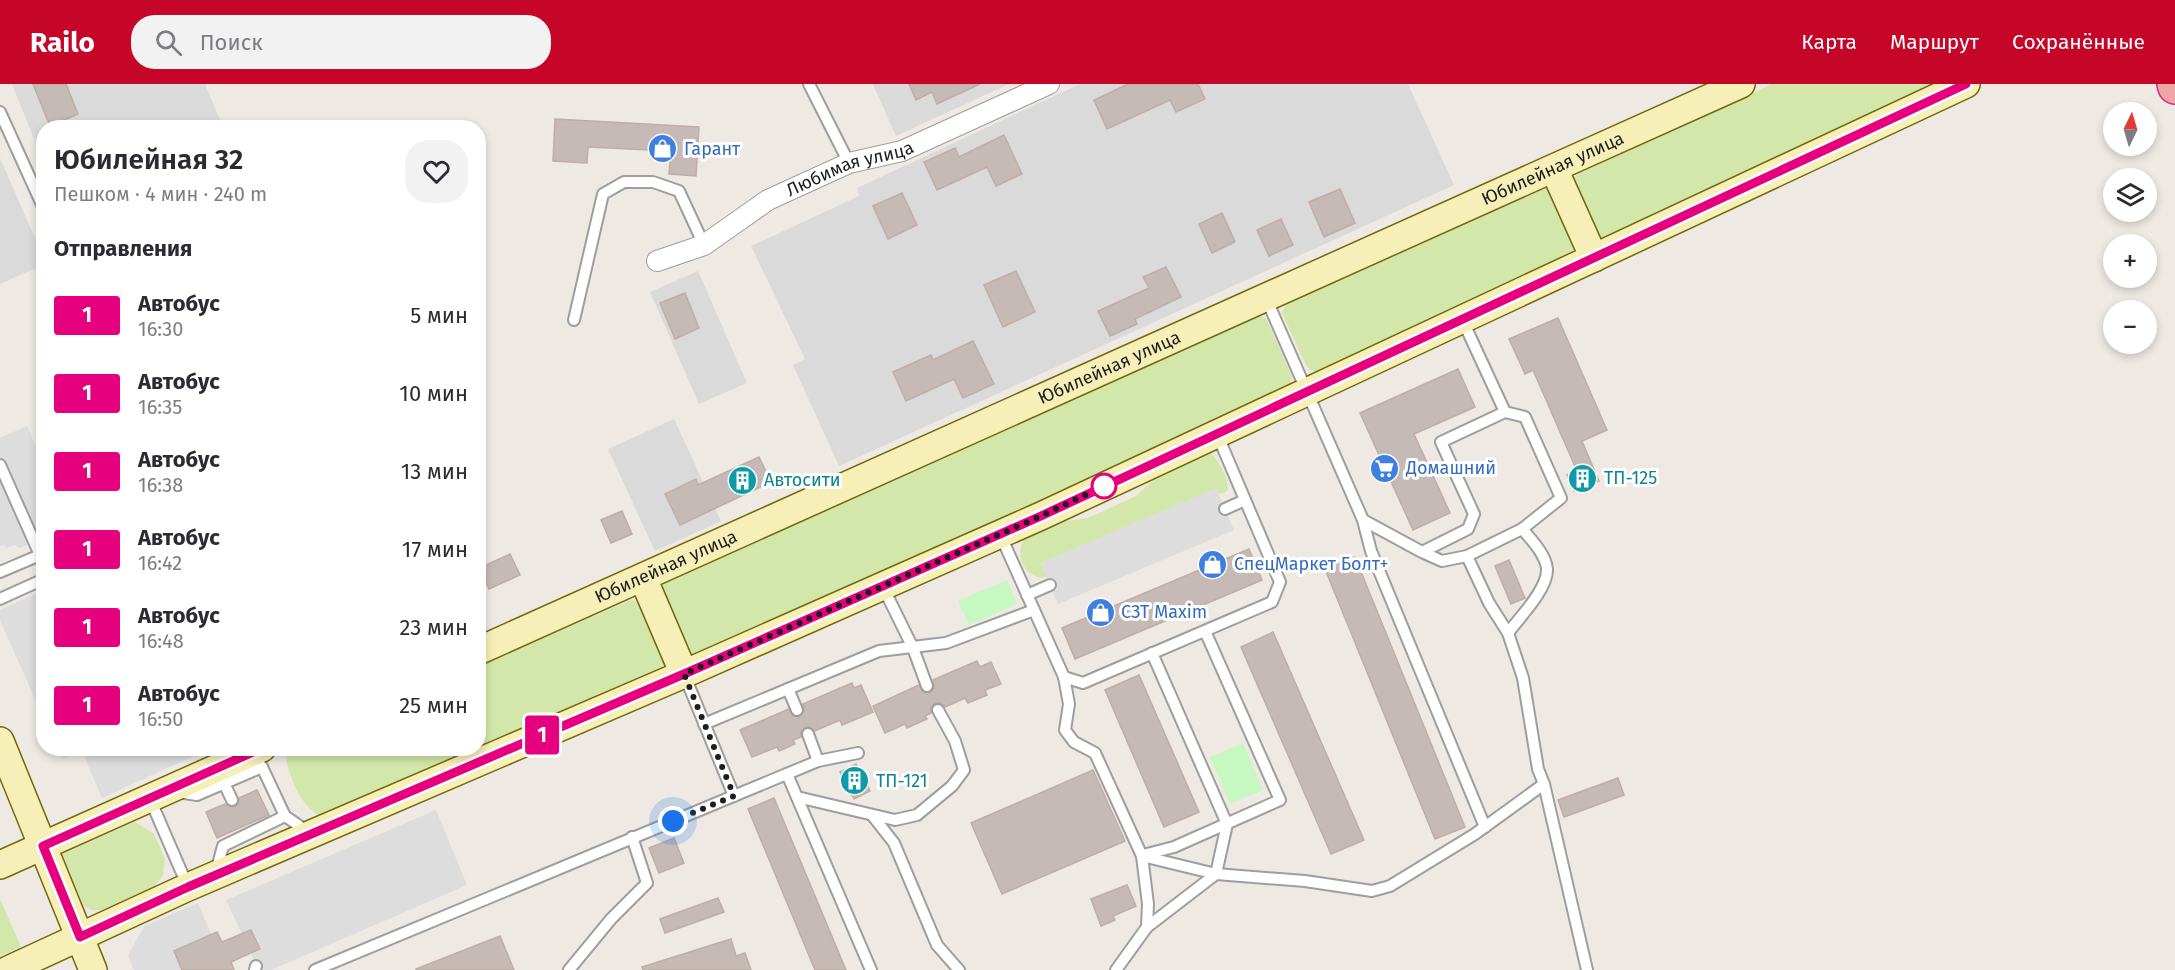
<!DOCTYPE html>
<html lang="ru">
<head>
<meta charset="utf-8">
<style>
  :root { --surface:#fff; --page:#f2f2f3; --text:#2b2b33; --muted:#7c7c81; --accent:#c50628 }
  body { margin:0; font-family:"Fira Sans",sans-serif; background:var(--page); color:var(--text); height:100vh; display:flex; flex-direction:column; font-size:22px; white-space:nowrap }
  * { box-sizing:border-box; margin:0 }
  p { font-size:20px; color:var(--muted) }
  .icon { flex:none; width:33px; height:33px; fill:none; stroke:currentColor; stroke-width:2; stroke-linecap:round; stroke-linejoin:round }
  .map { position:relative; flex:1; overflow:hidden }
  .sheet { position:absolute; left:36px; top:36px; width:450px; height:636px; display:flex; flex-direction:column; background:var(--surface); border-radius:24px; box-shadow:0 3px 9px #0003 }
  .sheet>* { flex:none }
  .badge { padding:0 12px; border-radius:4px; font-size:21px; line-height:39px }
  .needle { width:39px; rotate:5deg }
  .buttons { position:absolute; left:2103px; top:18px; display:grid; gap:12px }
  .buttons a { display:grid; place-items:center; width:54px; height:54px; border-radius:50%; background:var(--surface); box-shadow:0 3px 9px #0003; font-size:30px }
  .you { position:absolute; width:30px; height:30px; margin:-15px; border:4px solid #fff; border-radius:50%; background:#1a73e8; box-shadow:0 0 0 9px #1a73e833 }
  .map>.badge { position:absolute; translate:-50% -50%; box-shadow:0 0 0 3px #fff }
  h2 { padding:0 18px; font-size:22px; line-height:54px }
  .round { display:grid; place-items:center; flex:none; width:63px; height:63px; border-radius:24px; background:var(--page) }
  .head { display:flex; align-items:center; justify-content:space-between; height:102px; padding:0 18px }
  h1 { font-size:28px; font-weight:600; line-height:45px }
  ul { padding:0; list-style:none }
  li { display:flex; align-items:center; gap:18px; height:78px; padding:0 18px }
  li div { flex:1 }
  li b { display:block; font-size:22px }
  li em { font-style:normal }
  li .badge { min-width:66px; font-weight:700; text-align:center }
  header { display:flex; align-items:center; gap:36px; box-sizing:border-box; height:84px; padding:0 30px; background:var(--accent); color:#fff }
  header strong { font-size:28px }
  nav { display:flex; gap:33px; margin-inline-start:auto; font-size:21px }
  .search { width:420px; height:54px; background:var(--page); display:flex; align-items:center; gap:15px; box-sizing:border-box; padding:0 21px; border-radius:24px; color:var(--muted); font-size:22px }
  .map>svg:first-child { display:block }
  .residential { fill:#dbdada }
  .grass { fill:#d3e7aa }
  .park { fill:#c7f8c1 }
  .parking { fill:#ddd }
  .building { fill:#c6bab7; stroke:#bfada6; stroke-width:1.5 }
  .lines { fill:none; stroke-linecap:round; stroke-linejoin:round }
  .service-casing { stroke:#9e9e9e; stroke-width:14 }
  .minor-casing { stroke:#9e9e9e; stroke-width:22 }
  .secondary-casing { stroke:#716908; stroke-width:30 }
  .trunk-casing { stroke:#d42982; stroke-width:36 }
  .service { stroke:#fff; stroke-width:10 }
  .minor { stroke:#fff; stroke-width:20 }
  .secondary { stroke:#f7efb8; stroke-width:27 }
  .trunk { stroke:#eea7a6; stroke-width:33 }
  .line-casing { stroke:#fff; stroke-width:14 }
  .line { stroke:#e6007e; stroke-width:9 }
  .walk { stroke:#1d1d1d; stroke-width:6; stroke-dasharray:0 10.8 }
  .stop-dot { fill:#fff; stroke:#e6007e; stroke-width:3 }
  .labels { text-anchor:middle; dominant-baseline:central; stroke-width:6; stroke-linejoin:round; paint-order:stroke }
  .shop-label { font-size:18px; fill:#366cbe; stroke:#fff; text-anchor:start }
  .street-label { font-size:18px; fill:#1d1d1d; stroke:#fff }
  .culture-label { font-size:18px; fill:#0d838f; stroke:#fff; text-anchor:start }
</style>
</head>
<body>
<header>
<strong>Railo</strong>
<div class="search"><svg class="icon" aria-label="search" viewBox="0 0 24 24"><circle cx="10" cy="10" r="6"/><path d="M15 15l6 6"/></svg>Поиск</div>
<nav><a>Карта</a><a>Маршрут</a><a>Сохранённые</a></nav>
</header>
<div class="map">
<svg width="2175" height="886" viewBox="0 0 2175 886">
  <rect width="100%" height="100%" fill="#eee9e3"/>
  <!-- residential -->
  <g class="residential">
    <path d="M12,0H205L223,43L44,44L43,77Z"/>
    <path d="M873,0H1009L896,52Z"/>
    <path d="M1080,0H1408L1454,101L839,382L793,281L805,275L751,162L859,112L857,104Z"/>
    <path d="M0,74L44,175L43,181L0,200Z"/>
    <path d="M698,187L747,299L699,320L650,208Z"/>
    <path d="M674,335L721,437L655,467L608,365Z"/>
  </g>
  <!-- grass -->
  <g class="grass">
    <path d="M1772,0H1933L1596,157L1570,94Z"/>
    <path d="M1542,103L1552,107L1576,160L1571,170L1316,289L1307,283L1282,229L1286,218Z"/>
    <path d="M1257,231L1266,234L1292,293L1289,304L697,573L684,568L659,511L664,497Z"/>
    <path d="M1211,370C1220,378 1228,393 1228,406L1224,409L1218,410L1216,405L1041,479L1047,493C1026,497 1014,472 1024,455L1058,438L1088,434L1136,412L1160,390L1204,371Z"/>
    <path d="M631,516L642,520L666,577L661,586L479,664L478,583Z"/>
    <path d="M294,664H476V665L319,731C301,722 289,693 286,673Z"/>
    <path d="M135,738L154,750L165,775L163,791L153,805L101,826H92L84,822L62,770Z"/>
    <path d="M0,815L21,863L0,872Z"/>
  </g>
  <!-- park -->
  <g class="park">
    <path d="M1007,496L1017,520L969,541L958,517Z"/>
    <path d="M1243,659L1263,706L1230,720L1210,673Z"/>
  </g>
  <!-- parking -->
  <g class="parking">
    <path d="M27,342L43,379V453L20,464L15,461L6,464L4,461L0,462V354Z"/>
    <path d="M1216,404L1234,446L1058,520L1041,479Z"/>
    <path d="M43,506V633L0,536V526Z"/>
    <path d="M57,665H201L191,673L102,714L82,667L62,675Z"/>
    <path d="M436,726L467,801L271,886H259L226,816Z"/>
    <path d="M198,819L211,850L174,867L182,886H134L128,872L144,842Z"/>
  </g>
  <!-- building -->
  <g class="building">
    <path d="M33,0H66L78,30L50,42Z"/>
    <path d="M909,0H980L937,20L932,8L916,16Z"/>
    <path d="M1128,0H1198L1205,15L1176,28L1170,16L1107,45L1094,16Z"/>
    <path d="M555,35L699,43L696,92L669,90L671,67L588,63L587,79L553,77Z"/>
    <path d="M1004,51L1022,90L996,102L987,83L937,106L924,78L955,64L959,73Z"/>
    <path d="M1340,105L1355,139L1324,153L1309,118Z"/>
    <path d="M902,109L917,141L888,155L873,122Z"/>
    <path d="M1222,129L1235,158L1212,169L1199,140Z"/>
    <path d="M1281,135L1293,161L1269,172L1257,146Z"/>
    <path d="M1166,183L1181,213L1135,235L1137,240L1110,252L1098,227L1149,204L1143,193Z"/>
    <path d="M1016,187L1035,228L1003,243L984,201Z"/>
    <path d="M685,209L699,244L675,255L660,219Z"/>
    <path d="M1558,234L1607,346L1582,357L1599,397L1574,407L1567,391L1577,387L1533,286L1525,290L1509,255Z"/>
    <path d="M973,257L994,300L963,314L954,295L906,317L893,288L931,271L933,276Z"/>
    <path d="M1458,285L1475,323L1414,350L1450,429L1413,446L1360,329Z"/>
    <path d="M759,373L771,398L680,441L665,410L696,395L698,401Z"/>
    <path d="M622,427L632,450L611,459L601,436Z"/>
    <path d="M1249,465L1262,496L1075,575L1062,544Z"/>
    <path d="M510,470L520,491L489,505L479,484Z"/>
    <path d="M1355,473L1465,743L1435,755L1325,485Z"/>
    <path d="M1509,476L1525,514L1511,520L1495,482Z"/>
    <path d="M1273,548L1364,756L1331,770L1241,563Z"/>
    <path d="M977,577L980,583L991,578L1001,600L985,606L987,611L968,619L965,614L945,623L941,619H935L931,623V629L925,632L927,635L907,644L905,640L885,649L873,622L919,601L923,608L930,609L934,604L933,596Z"/>
    <path d="M1139,591L1199,728L1164,743L1105,606Z"/>
    <path d="M852,599L854,604L861,601L873,628L842,641L840,636L815,647L810,643H805L801,648V653L793,656L795,660L779,667L777,663L752,673L740,646L789,625L793,632L799,633L804,627L803,620Z"/>
    <path d="M856,680L870,707L854,715L840,688Z"/>
    <path d="M1093,686L1125,757L1002,810L971,739Z"/>
    <path d="M1618,694L1624,711L1564,733L1558,716Z"/>
    <path d="M257,706L269,731L217,754L206,728L225,720L228,722L235,723L238,720L239,714Z"/>
    <path d="M774,714L846,886H815L748,725Z"/>
    <path d="M674,754L684,779L659,789L649,764Z"/>
    <path d="M1127,801L1136,822L1113,832L1115,836L1101,842L1091,815Z"/>
    <path d="M718,814L724,828L665,849L660,835Z"/>
    <path d="M251,846L260,865L231,878L234,886H182L174,867L217,848L222,858Z"/>
    <path d="M500,852L514,886H416V885Z"/>
    <path d="M731,855L736,872L745,869L751,886H643L642,883Z"/>
  </g>
  <g class="lines">
    <defs>
      <g id="service">
        <path d="M809,0L849,79"/>
        <path d="M0,28L44,125"/>
        <path d="M1266,214L1363,436L1371,467L1485,743"/>
        <path d="M1462,235L1505,328"/>
        <path d="M574,236L603,110L624,98H653L679,107L704,161"/>
        <path d="M0,381L40,471L0,488"/>
        <path d="M1225,425L1245,416"/>
        <path d="M1363,436L1422,468L1468,445L1474,430L1441,358L1505,328L1525,333L1561,414L1522,445L1467,472L1442,477L1422,468"/>
        <path d="M1000,450L1064,593L1083,599L1272,518L1280,498L1217,350"/>
        <path d="M1467,472L1489,519L1508,549L1523,594L1538,685L1544,700L1587,886"/>
        <path d="M883,503L913,564L927,602"/>
        <path d="M1027,511L1050,501"/>
        <path d="M0,515L44,495"/>
        <path d="M1508,549C1519,534 1548,505 1547,485C1546,471 1531,455 1522,445"/>
        <path d="M684,590L734,712"/>
        <path d="M1064,593L1069,620L1065,646L1074,658L1095,669L1142,772L1148,820L1147,843"/>
        <path d="M788,605L797,626"/>
        <path d="M704,640L879,567L946,559L1034,526"/>
        <path d="M808,650L818,677"/>
        <path d="M248,674L262,683L285,732L308,748"/>
        <path d="M787,690L871,886"/>
        <path d="M224,699L232,716"/>
        <path d="M178,708L197,711L262,683"/>
        <path d="M797,713L895,736L917,731L952,702L964,686L955,657L938,626"/>
        <path d="M150,715L188,803"/>
        <path d="M872,731L894,759L937,861L959,886"/>
        <path d="M1143,771L1174,763L1280,716L1205,547"/>
        <path d="M1142,772L1216,790L1305,797L1372,807L1390,802L1475,750L1544,700"/>
        <path d="M216,788L223,762L285,732"/>
        <path d="M255,886L256,882"/>
        <path d="M315,886L818,677L858,669"/>
        <path d="M569,886L611,835L647,799L632,753"/>
        <path d="M1116,886L1147,843L1216,790L1227,740L1152,569"/>
      </g>
      <g id="minor">
        <path id="s1" d="M657,177L704,161L768,116L849,79L902,67L1049,0"/>
      </g>
      <g id="secondary">
        <path d="M1554,85L1594,174"/>
        <path d="M643,494L684,590"/>
        <path id="s2" d="M478,567L1741,0"/>
        <path d="M0,657L93,886"/>
        <path d="M0,781L262,664"/>
        <path d="M8,886L188,803L684,590L1041,432L1966,0"/>
      </g>
      <path id="trunk" d="M2174,0L2175,3"/>
    </defs>
    <!-- service casing -->
    <use href="#service" class="service-casing"/>
    <!-- minor casing -->
    <use href="#minor" class="minor-casing"/>
    <!-- secondary casing -->
    <use href="#secondary" class="secondary-casing"/>
    <!-- trunk casing -->
    <use href="#trunk" class="trunk-casing"/>
    <!-- service -->
    <use href="#service" class="service"/>
    <!-- minor -->
    <use href="#minor" class="minor"/>
    <!-- secondary -->
    <use href="#secondary" class="secondary"/>
    <!-- trunk -->
    <use href="#trunk" class="trunk"/>
  </g>
  <g class="lines">
    <defs>
      <path id="line" d="M262,664L43,762L80,853L188,803L684,590L1041,432L1966,0"/>
    </defs>
    <!-- line casing -->
    <use href="#line" class="line-casing"/>
    <!-- line -->
    <use href="#line" class="line"/>
    <!-- walk -->
    <path class="walk" d="M673,737L734,712L684,590L1041,432L1104,402"/>
  </g>
  <!-- icons -->
  <defs>
    <symbol id="shop-disc" viewBox="-11 -11 22 22"><circle r="9.5" fill="#3f7fe0" stroke="#fff"/><path d="M-5-2.5h2.3a2.7 3.5 0 0 1 5.4 0H5L5.5 6h-11ZM-1.5-2.5h3a1.5 2.3 0 0 0-3 0Z" fill="#fff"/></symbol>
    <symbol id="supermarket-disc" viewBox="-11 -11 22 22"><circle r="9.5" fill="#3f7fe0" stroke="#fff"/><path d="M-6-5.5h2.5l.6 2H6L4.5 2H-2.5L-4.4-4H-6ZM-1.5 3.2a1.3 1.3 0 1 0 .1 0ZM3 3.2a1.3 1.3 0 1 0 .1 0Z" fill="#fff"/></symbol>
    <symbol id="building-disc" viewBox="-11 -11 22 22"><circle r="9.5" fill="#0f9aa8" stroke="#fff"/><path d="M-4-6H4V6H1V3H-1V6H-4ZM-2.5-4.3h1.7v1.8h-1.7ZM.8-4.3h1.7v1.8H.8ZM-2.5-1h1.7V.8h-1.7ZM.8-1h1.7V.8H.8Z" fill="#fff"/></symbol>
  </defs>
  <g fill-rule="evenodd">
    <use href="#shop-disc" x="646" y="48" width="33" height="33"/>
    <use href="#supermarket-disc" x="1368" y="368" width="33" height="33"/>
    <use href="#building-disc" x="1566" y="378" width="33" height="33"/>
    <use href="#building-disc" x="726" y="380" width="33" height="33"/>
    <use href="#shop-disc" x="1196" y="464" width="33" height="33"/>
    <use href="#shop-disc" x="1084" y="512" width="33" height="33"/>
    <use href="#building-disc" x="838" y="680" width="33" height="33"/>
  </g>
  <!-- markers -->
  <circle class="stop-dot" cx="1104" cy="402" r="12"/>
  <g class="labels">
    <!-- shop labels -->
    <g class="shop-label">
      <text x="684" y="65">Гарант</text>
      <text x="1406" y="384">Домашний</text>
      <text x="1234" y="480">СпецМаркет Болт+</text>
      <text x="1121" y="528">СЗТ Maxim</text>
    </g>
    <!-- street labels -->
    <g class="street-label">
      <text stroke="none"><textPath href="#s1" startOffset="216">Любимая улица</textPath></text>
      <text stroke="none"><textPath href="#s2" startOffset="1178">Юбилейная улица</textPath></text>
      <text stroke="none"><textPath href="#s2" startOffset="692">Юбилейная улица</textPath></text>
      <text stroke="none"><textPath href="#s2" startOffset="206">Юбилейная улица</textPath></text>
    </g>
    <!-- culture labels -->
    <g class="culture-label">
      <text x="1604" y="394">ТП-125</text>
      <text x="764" y="396">Автосити</text>
      <text x="876" y="697">ТП-121</text>
    </g>
  </g>
</svg>
<div class="buttons">
<a><svg class="needle" viewBox="-14 -14 28 28"><path d="M0-13l5 13h-10z" fill="#e53935"/><path d="M0 13l5-13h-10z" fill="#7c7c81"/></svg></a>
<a><svg class="icon" aria-label="layers" viewBox="0 0 24 24"><path d="M12 4l9 5-9 5-9-5zM3 14l9 5 9-5"/></svg></a>
<a>+</a>
<a>−</a>
</div>
<div class="you" style="left:673px;top:737px"></div>
<b class="badge" style="left:542px;top:651px;background:#e6007e;color:#fff">1</b>
<section class="sheet">
<div class="head"><div><h1>Юбилейная 32</h1><p>Пешком · 4 мин · 240 m</p></div><a class="round"><svg class="icon" aria-label="heart" viewBox="0 0 24 24"><path d="M12 20l-8-8c-3-5 5-10 8-4 3-6 11-1 8 4z"/></svg></a></div>
<h2>Отправления</h2>
<ul>
<li><span class="badge" style="background:#e6007e;color:#fff">1</span><div><b>Автобус</b><p>16:30</p></div><em>5 мин</em></li>
<li><span class="badge" style="background:#e6007e;color:#fff">1</span><div><b>Автобус</b><p>16:35</p></div><em>10 мин</em></li>
<li><span class="badge" style="background:#e6007e;color:#fff">1</span><div><b>Автобус</b><p>16:38</p></div><em>13 мин</em></li>
<li><span class="badge" style="background:#e6007e;color:#fff">1</span><div><b>Автобус</b><p>16:42</p></div><em>17 мин</em></li>
<li><span class="badge" style="background:#e6007e;color:#fff">1</span><div><b>Автобус</b><p>16:48</p></div><em>23 мин</em></li>
<li><span class="badge" style="background:#e6007e;color:#fff">1</span><div><b>Автобус</b><p>16:50</p></div><em>25 мин</em></li>
</ul>
</section>
</div>
</body>
</html>
